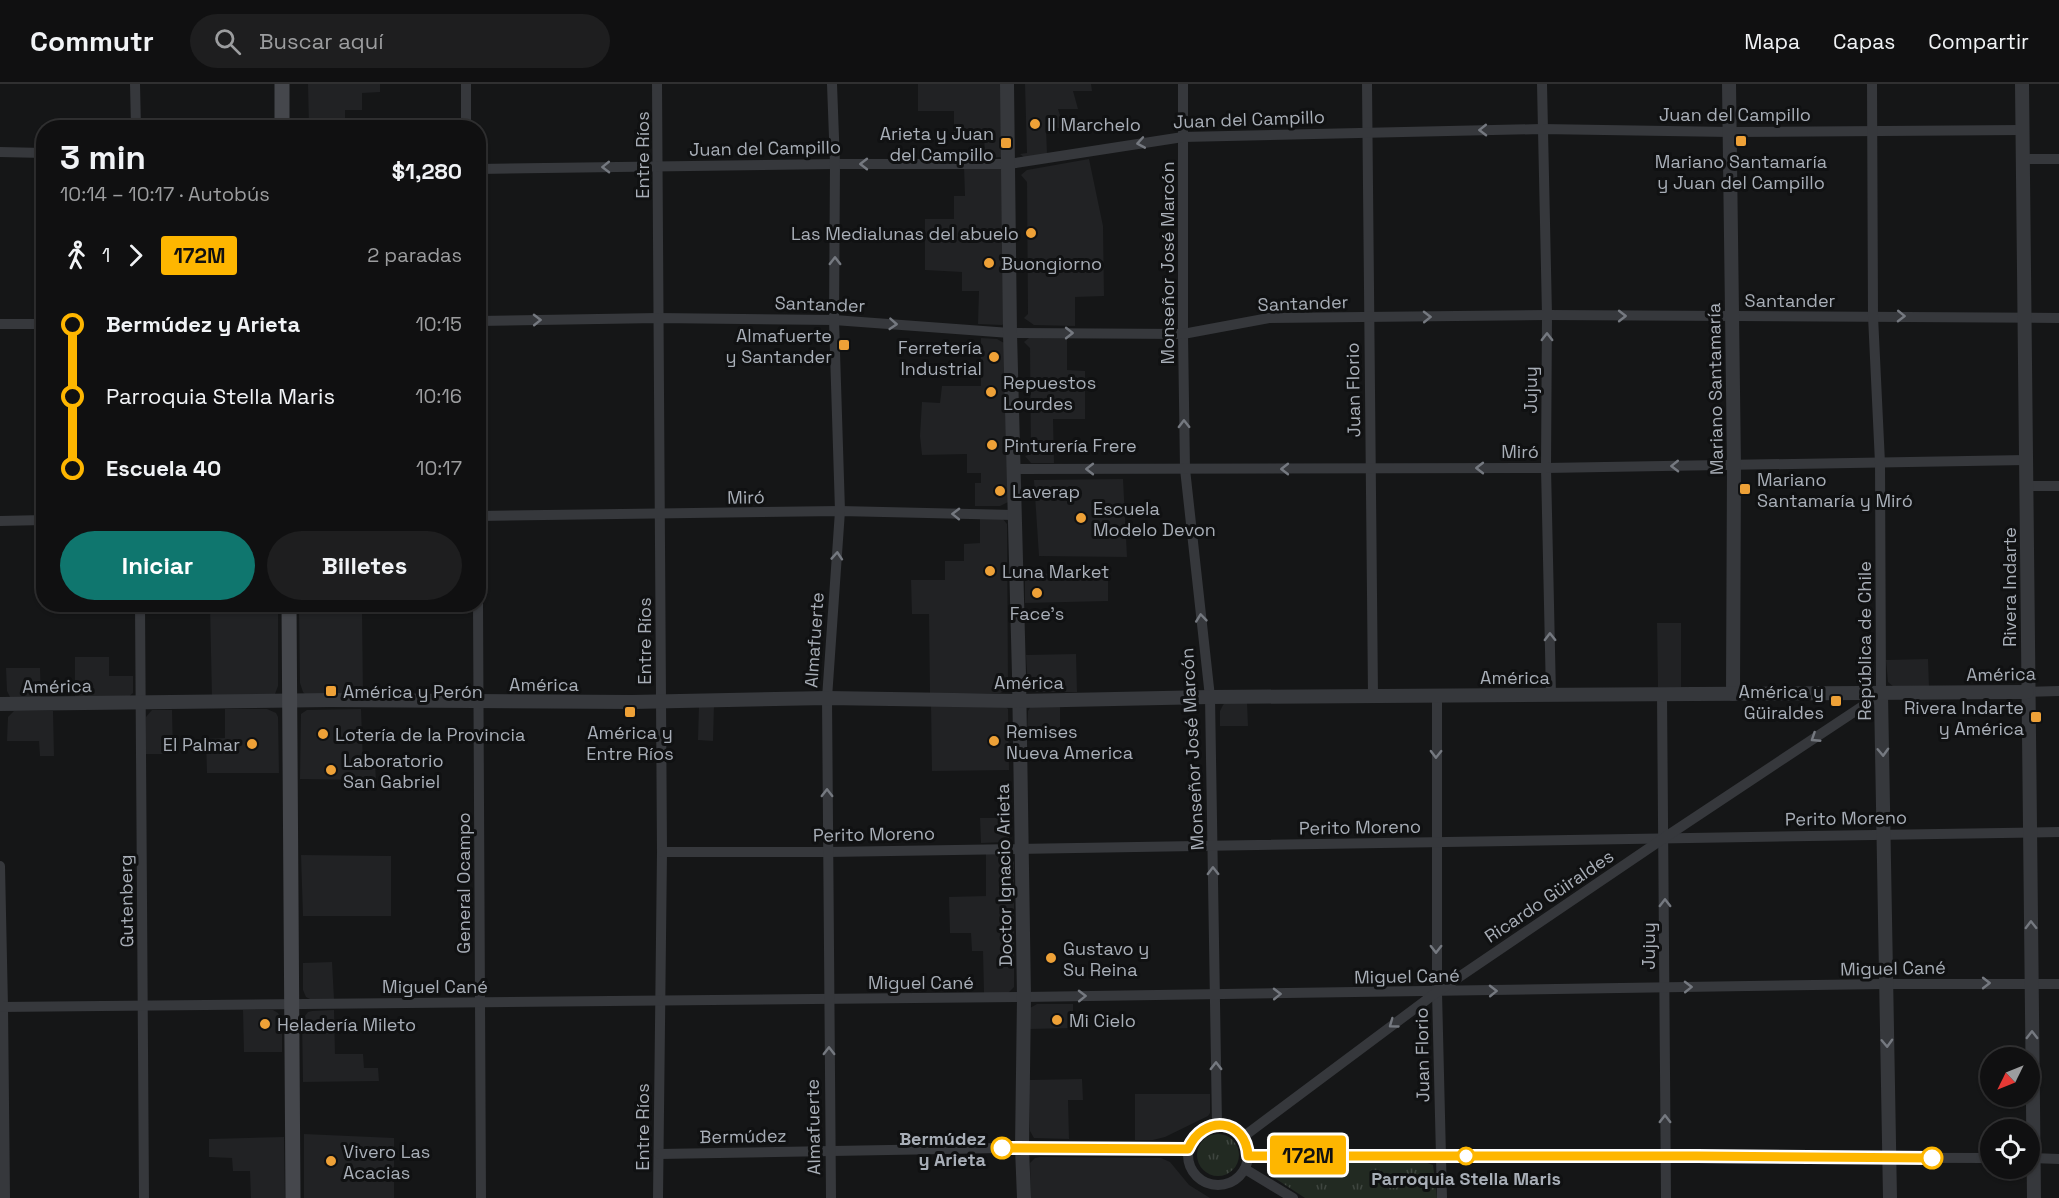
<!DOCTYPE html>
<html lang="es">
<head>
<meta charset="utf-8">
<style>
  :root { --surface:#101011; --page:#1e1e1f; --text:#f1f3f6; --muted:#9c9d9f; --line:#303031; --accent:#0f766e }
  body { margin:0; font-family:"Space Grotesk",sans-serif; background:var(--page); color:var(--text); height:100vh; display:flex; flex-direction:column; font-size:22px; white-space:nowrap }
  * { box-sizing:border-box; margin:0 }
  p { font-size:20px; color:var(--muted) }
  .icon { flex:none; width:33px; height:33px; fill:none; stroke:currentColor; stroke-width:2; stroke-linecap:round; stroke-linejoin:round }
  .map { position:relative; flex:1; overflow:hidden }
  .panel { position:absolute; left:36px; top:36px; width:450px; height:492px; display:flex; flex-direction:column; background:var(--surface); border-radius:24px; box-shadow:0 2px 4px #0004,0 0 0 2px var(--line) }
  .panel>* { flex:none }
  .badge { padding:0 12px; border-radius:4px; font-size:21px; line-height:39px }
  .needle { width:39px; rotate:227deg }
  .controls { position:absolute; left:1980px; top:963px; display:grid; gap:12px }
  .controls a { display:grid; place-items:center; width:60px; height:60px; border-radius:50%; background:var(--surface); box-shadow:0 2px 4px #0004,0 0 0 2px var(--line); font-size:30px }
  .map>.badge { position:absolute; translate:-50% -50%; box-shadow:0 0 0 3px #fff }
  .legs { display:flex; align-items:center; gap:9px; height:66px; padding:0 24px; font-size:20px }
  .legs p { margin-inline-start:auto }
  .headline { display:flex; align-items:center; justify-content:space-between; height:102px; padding:0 24px }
  h1 { font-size:33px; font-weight:600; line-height:45px }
  .cta { display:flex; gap:12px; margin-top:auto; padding:12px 24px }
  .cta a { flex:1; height:69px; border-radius:36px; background:var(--accent); color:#fff; font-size:24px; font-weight:600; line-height:69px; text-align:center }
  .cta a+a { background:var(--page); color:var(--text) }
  ul { padding:0 24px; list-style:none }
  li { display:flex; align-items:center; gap:21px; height:72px; font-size:22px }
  li i { display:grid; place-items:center; width:9px; height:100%; margin:0 8px; background:currentColor }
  li i::after { content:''; width:15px; height:15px; margin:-8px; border:4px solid; border-radius:50%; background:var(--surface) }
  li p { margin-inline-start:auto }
  li:first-child i { background:linear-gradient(#0000 50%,currentColor 0) }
  li:last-child i { background:linear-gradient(currentColor 50%,#0000 0) }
  header { display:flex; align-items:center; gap:36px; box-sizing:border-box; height:84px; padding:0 30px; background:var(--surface); border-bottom:2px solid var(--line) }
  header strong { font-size:28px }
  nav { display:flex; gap:33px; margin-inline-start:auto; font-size:21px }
  .search { width:420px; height:54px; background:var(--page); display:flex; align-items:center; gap:15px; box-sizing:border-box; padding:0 21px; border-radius:33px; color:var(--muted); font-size:22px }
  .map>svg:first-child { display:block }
  .built { fill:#212224 }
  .grass { fill:url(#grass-tufts) }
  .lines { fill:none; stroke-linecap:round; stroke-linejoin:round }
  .minor { stroke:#36383c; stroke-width:10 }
  .tertiary { stroke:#36383c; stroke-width:14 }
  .secondary { stroke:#45474c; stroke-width:15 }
  .oneway { stroke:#757980 }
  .line-1-casing { stroke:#fff; stroke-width:14 }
  .line-1 { stroke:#feb600; stroke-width:9 }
  .poi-dot { fill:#eea137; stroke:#101112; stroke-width:2 }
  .stop-1-dot { fill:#fff; stroke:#feb600; stroke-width:3 }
  .labels { text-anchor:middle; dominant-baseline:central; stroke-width:6; stroke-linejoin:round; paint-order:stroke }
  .street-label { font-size:18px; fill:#a8aeb7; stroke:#101112 }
  .poi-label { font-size:18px; fill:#a8aeb7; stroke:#101112; text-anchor:start }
  .stop-label { font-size:18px; font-weight:bold; fill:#a8aeb7; stroke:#101112; text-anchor:end }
</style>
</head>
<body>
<header>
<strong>Commutr</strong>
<div class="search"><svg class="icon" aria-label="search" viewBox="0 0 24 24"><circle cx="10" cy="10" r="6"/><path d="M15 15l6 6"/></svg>Buscar aquí</div>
<nav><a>Mapa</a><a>Capas</a><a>Compartir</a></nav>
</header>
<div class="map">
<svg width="2059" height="1114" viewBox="0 0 2059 1114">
  <defs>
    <pattern id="grass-tufts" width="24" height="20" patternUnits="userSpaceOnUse" patternTransform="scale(1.5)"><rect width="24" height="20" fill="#222a22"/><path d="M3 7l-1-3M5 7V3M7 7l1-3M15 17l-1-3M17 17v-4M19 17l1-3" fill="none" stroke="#3f4640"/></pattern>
  </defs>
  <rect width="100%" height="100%" fill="#151617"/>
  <!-- built -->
  <g class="built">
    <path d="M308,0H380V8L362,9V26H345V43H309Z"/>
    <path d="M918,0H1005L1002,73L985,74L984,48H954V27H918Z"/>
    <path d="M1025,0H1091L1092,7H1073L1078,25H1058L1064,44H1046L1047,70L1025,74L1020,70L1027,69Z"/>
    <path d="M1089,75L1103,142L1104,212L1075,213V242L1034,241L1024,234L1028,230L1027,98L1021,91L1027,86Z"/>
    <path d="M964,82L1001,85L1004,89L1006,238L1002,241L978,240L979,207H962V188L925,186V135H954V112H965Z"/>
    <path d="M981,254L997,255L1004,259L1008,418L1000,422H975V399H981V389H967V370L922,371L920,352L922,318L940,319L942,302H981Z"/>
    <path d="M1029,254H1067V286L1085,287V335H1053L1054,379H1031L1025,372L1031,370L1030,264L1024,258Z"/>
    <path d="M1123,395L1127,473L1039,472L1034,396Z"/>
    <path d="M980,433L1002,434L1007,440L1008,601L1004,607L1000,609H930L929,530H912L911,496H945V477H964V460L980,459Z"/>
    <path d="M1108,489V517L1025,519V490Z"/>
    <path d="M210,521H278V602L275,610L212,615Z"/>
    <path d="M299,527H362L363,613L307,612L303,608L300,599Z"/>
    <path d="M1657,539H1681V603H1658Z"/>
    <path d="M1076,570L1077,608H1032L1028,603L1026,571Z"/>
    <path d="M75,573H109V592H133V609L127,614H75Z"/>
    <path d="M1928,575L1929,603H1894L1888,598L1886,576Z"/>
    <path d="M6,584H40L41,614L10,613L7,607Z"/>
    <path d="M1247,618L1248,642H1220V627L1223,621L1225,619Z"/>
    <path d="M931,620L1004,621L1008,625L1009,686L932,687Z"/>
    <path d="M1060,620V649H1027L1028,627L1031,622Z"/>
    <path d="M699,621H714L713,657L698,656Z"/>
    <path d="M225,625H267L276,629L278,633L279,689H207L206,655L225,654Z"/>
    <path d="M361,625L363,679L375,680L376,696L300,695L301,630L307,626Z"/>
    <path d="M152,626H172L173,670H145L146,633Z"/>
    <path d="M14,627H53L54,672H40L39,657H7L8,633Z"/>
    <path d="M980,734H1009V755L1006,758L981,759Z"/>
    <path d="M986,768L1007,770L1014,778V903L1008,909H984L983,867H972L971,849H950L949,813L986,812Z"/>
    <path d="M301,771L391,772V832H303Z"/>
    <path d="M332,878L334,915L312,916L306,913L303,906V879Z"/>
    <path d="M1037,920H1073V944L1029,945L1030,924Z"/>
    <path d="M243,926H273L278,929L282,937V968H244Z"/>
    <path d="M334,926L335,970H363L364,984H378L379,997L303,998L302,936L308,928L312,927Z"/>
    <path d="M1082,995L1083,1016H1068L1069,1055L1034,1054L1030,1047L1029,996Z"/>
    <path d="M1135,1010H1210V1029L1208,1032L1165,1053L1153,1056H1135Z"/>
    <path d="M304,1050L394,1054V1114H304Z"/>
    <path d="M284,1053L285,1114H251L250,1087H233L232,1074L209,1073V1055Z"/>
    <path d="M1040,1073L1161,1074L1170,1078L1189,1101L1210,1114H1031L1030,1079L1035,1074Z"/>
  </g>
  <!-- grass -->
  <g class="grass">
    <circle cx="1218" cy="1071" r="21"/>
    <path d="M1278,1077L1427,1079L1433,1081L1437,1114H1305L1267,1089V1083Z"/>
  </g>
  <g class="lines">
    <!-- minor -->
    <g class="minor">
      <path d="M135,0L136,44"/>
      <path d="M466,0V44"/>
      <path d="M657,0L662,768L658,1114"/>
      <path d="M1183,0V250L1185,385L1210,613L1217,1041"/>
      <path d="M1367,0L1373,612"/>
      <path d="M1542,0L1547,231L1546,384L1551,611"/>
      <path d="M0,68L44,69"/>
      <path d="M2023,75H2059"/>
      <path d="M478,85L835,80H1009L1183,53L1541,45L1730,48L2022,46"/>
      <path d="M478,237L658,234L834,236L1010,249L1183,250L1269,234L1547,231L2059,234"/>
      <path d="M0,240H44"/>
      <path d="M1013,385L1546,384L2026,376"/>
      <path d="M2026,402H2059"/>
      <path d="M478,432L840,427L1014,431"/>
      <path d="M0,437L44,436"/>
      <path d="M140,520L144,1114"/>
      <path d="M478,520L481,1114"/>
      <path d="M2027,608L2059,607"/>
      <path d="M1662,610L1666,1114"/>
      <path d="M1437,612V908L1442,1114"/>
      <path d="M662,768H828L2059,748"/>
      <path d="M0,782L3,923L5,1114"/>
      <path d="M0,923L1024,913L1885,900H2059"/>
      <circle cx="1218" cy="1071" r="30"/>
      <path d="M1243,1053L1437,908L1664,754L1881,610L1880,379L1873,232L1872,0"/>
      <path d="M659,1070L1001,1064L1188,1065"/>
      <path d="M1248,1072L1990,1074"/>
      <path d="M2030,1074L2059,1075"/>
      <path d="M1245,1085L1293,1114"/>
      <path d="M831,1114L827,614L840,427L834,236L835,80L832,0"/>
    </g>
    <!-- tertiary -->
    <g class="tertiary">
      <path d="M1007,0L1010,249L1019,591L1024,913L1022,1064L1024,1114"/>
      <path d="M1729,0L1734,382L1733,610"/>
      <path d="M2022,0L2034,1114"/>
      <path d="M1881,610L1890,1114"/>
      <path d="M0,620L330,616L632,618L827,614L1019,617L1210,613L2027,608"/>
    </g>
    <!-- secondary -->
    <g class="secondary">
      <path d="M282,0V44"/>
      <path d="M289,520L293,1114"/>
    </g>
  </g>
  <!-- one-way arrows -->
  <defs><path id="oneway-chevron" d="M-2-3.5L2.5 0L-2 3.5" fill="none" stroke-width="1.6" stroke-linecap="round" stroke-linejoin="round" transform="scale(1.5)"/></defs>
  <g class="oneway">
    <use href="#oneway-chevron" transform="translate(1483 46) rotate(179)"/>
    <use href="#oneway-chevron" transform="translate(1141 59) rotate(170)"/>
    <use href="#oneway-chevron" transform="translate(864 80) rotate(-180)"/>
    <use href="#oneway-chevron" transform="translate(606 83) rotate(179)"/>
    <use href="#oneway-chevron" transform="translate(835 177) rotate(-90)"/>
    <use href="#oneway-chevron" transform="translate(1622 232)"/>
    <use href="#oneway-chevron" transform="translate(1901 232) rotate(1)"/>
    <use href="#oneway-chevron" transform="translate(1427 233) rotate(-1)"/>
    <use href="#oneway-chevron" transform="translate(537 236) rotate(-1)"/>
    <use href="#oneway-chevron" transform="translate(893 240) rotate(4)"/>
    <use href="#oneway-chevron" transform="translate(1069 249)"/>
    <use href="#oneway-chevron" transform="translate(1547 253) rotate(-90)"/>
    <use href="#oneway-chevron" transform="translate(1184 340) rotate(-91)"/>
    <use href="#oneway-chevron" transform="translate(1675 382) rotate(179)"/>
    <use href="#oneway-chevron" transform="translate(1480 384) rotate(180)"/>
    <use href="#oneway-chevron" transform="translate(1090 385) rotate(-180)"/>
    <use href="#oneway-chevron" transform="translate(1285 385) rotate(180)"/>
    <use href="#oneway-chevron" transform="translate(956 430) rotate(-179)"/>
    <use href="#oneway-chevron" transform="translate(837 472) rotate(-86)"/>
    <use href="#oneway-chevron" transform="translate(1201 534) rotate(-96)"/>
    <use href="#oneway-chevron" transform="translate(1550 553) rotate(-91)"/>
    <use href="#oneway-chevron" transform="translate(1815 654) rotate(147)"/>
    <use href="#oneway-chevron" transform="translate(1883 668) rotate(88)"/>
    <use href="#oneway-chevron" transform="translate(1436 670) rotate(91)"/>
    <use href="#oneway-chevron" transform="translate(827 709) rotate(-90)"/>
    <use href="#oneway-chevron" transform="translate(1213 787) rotate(-91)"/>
    <use href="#oneway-chevron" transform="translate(1665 819) rotate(-90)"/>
    <use href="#oneway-chevron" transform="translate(2031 841) rotate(-91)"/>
    <use href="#oneway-chevron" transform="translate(1436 865) rotate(90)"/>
    <use href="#oneway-chevron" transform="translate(1986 899)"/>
    <use href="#oneway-chevron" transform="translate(1688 903) rotate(-1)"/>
    <use href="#oneway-chevron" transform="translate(1493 907) rotate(-1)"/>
    <use href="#oneway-chevron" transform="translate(1277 910) rotate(-1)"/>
    <use href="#oneway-chevron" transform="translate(1082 912) rotate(-1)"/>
    <use href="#oneway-chevron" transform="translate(1393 940) rotate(144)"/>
    <use href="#oneway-chevron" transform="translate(2032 951) rotate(-90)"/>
    <use href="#oneway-chevron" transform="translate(1887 959) rotate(88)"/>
    <use href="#oneway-chevron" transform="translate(829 967) rotate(-90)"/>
    <use href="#oneway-chevron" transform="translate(1216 982) rotate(-90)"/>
    <use href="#oneway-chevron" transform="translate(1665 1035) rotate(-90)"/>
  </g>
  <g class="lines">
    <defs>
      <path id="line-1" d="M1002,1064L1188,1065C1203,1030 1246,1034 1248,1072H1697L1932,1074"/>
    </defs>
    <!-- line-1 casing -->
    <use href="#line-1" class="line-1-casing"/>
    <!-- line-1 -->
    <use href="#line-1" class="line-1"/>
  </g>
  <!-- markers -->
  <g class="poi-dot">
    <circle cx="1035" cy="40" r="6"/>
    <rect x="1735" y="51" width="12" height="12" rx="3"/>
    <rect x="1000" y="53" width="12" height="12" rx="3"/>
    <circle cx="1031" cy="149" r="6"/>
    <circle cx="989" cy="179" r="6"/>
    <rect x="838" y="255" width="12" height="12" rx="3"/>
    <circle cx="994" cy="273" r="6"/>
    <circle cx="991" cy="308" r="6"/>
    <circle cx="992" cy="361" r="6"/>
    <rect x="1739" y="399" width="12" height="12" rx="3"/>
    <circle cx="1000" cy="407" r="6"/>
    <circle cx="1081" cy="434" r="6"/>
    <circle cx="990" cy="487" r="6"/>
    <circle cx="1037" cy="509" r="6"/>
    <rect x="325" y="601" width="12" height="12" rx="3"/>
    <rect x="1830" y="611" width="12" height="12" rx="3"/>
    <rect x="624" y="622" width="12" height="12" rx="3"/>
    <rect x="2030" y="627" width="12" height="12" rx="3"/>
    <circle cx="323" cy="650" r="6"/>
    <circle cx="994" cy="657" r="6"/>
    <circle cx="252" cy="660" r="6"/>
    <circle cx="331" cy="686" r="6"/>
    <circle cx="1051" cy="874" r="6"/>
    <circle cx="1057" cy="936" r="6"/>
    <circle cx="265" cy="940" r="6"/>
    <circle cx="331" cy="1077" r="6"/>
  </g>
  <g class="stop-1-dot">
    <circle cx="1002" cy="1064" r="10"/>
    <circle cx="1466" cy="1072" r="8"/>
    <circle cx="1932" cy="1074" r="10"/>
  </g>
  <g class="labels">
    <!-- street labels -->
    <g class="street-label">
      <text x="1735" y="30">Juan del Campillo</text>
      <text transform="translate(1249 35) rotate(-2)">Juan del Campillo</text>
      <text transform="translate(765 64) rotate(-1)">Juan del Campillo</text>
      <text transform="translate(642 71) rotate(-90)">Entre Ríos</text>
      <text transform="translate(1167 179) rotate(-90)">Monseñor José Marcón</text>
      <text x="1790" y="216">Santander</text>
      <text transform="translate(1303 219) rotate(-2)">Santander</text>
      <text transform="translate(820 220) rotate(2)">Santander</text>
      <text transform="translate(1715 305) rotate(-91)">Mariano Santamaría</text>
      <text transform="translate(1353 306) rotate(-91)">Juan Florio</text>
      <text transform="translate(1530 306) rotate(-90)">Jujuy</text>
      <text x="1520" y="367">Miró</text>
      <text transform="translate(746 413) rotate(-1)">Miró</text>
      <text transform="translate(2009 503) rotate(-90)">Rivera Indarte</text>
      <text transform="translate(814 556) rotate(-86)">Almafuerte</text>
      <text transform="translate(644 557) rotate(-90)">Entre Ríos</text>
      <text transform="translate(1864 557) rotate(-90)">República de Chile</text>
      <text transform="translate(2001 590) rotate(-1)">América</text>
      <text x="1515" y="593">América</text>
      <text x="1029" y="598">América</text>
      <text x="544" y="600">América</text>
      <text transform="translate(57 602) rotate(-1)">América</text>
      <text transform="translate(1192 665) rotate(-93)">Monseñor José Marcón</text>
      <text transform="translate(1846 734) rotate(-1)">Perito Moreno</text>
      <text transform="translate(1360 743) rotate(-1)">Perito Moreno</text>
      <text transform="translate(874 750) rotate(-1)">Perito Moreno</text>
      <text transform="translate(1004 791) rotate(-91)">Doctor Ignacio Arieta</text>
      <text transform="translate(463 799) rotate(-90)">General Ocampo</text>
      <text transform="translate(1549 812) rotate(-34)">Ricardo Güiraldes</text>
      <text transform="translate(126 817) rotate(-91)">Gutenberg</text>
      <text transform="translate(1648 862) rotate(-90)">Jujuy</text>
      <text transform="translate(1893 884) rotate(-1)">Miguel Cané</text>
      <text transform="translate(1407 892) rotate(-1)">Miguel Cané</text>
      <text x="921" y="898">Miguel Cané</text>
      <text x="435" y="902">Miguel Cané</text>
      <text transform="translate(1422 971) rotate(-91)">Juan Florio</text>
      <text transform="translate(642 1043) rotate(-90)">Entre Ríos</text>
      <text transform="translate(813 1043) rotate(-91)">Almafuerte</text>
      <text transform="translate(743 1052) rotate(-1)">Bermúdez</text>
    </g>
    <!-- poi labels -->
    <g class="poi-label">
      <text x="1047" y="40">Il Marchelo</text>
      <text x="994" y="49" text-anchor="end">Arieta y Juan<tspan x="994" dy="21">del Campillo</tspan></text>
      <text x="1741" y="77" text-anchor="middle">Mariano Santamaría<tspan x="1741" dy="21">y Juan del Campillo</tspan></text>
      <text x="1019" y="149" text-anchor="end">Las Medialunas del abuelo</text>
      <text x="1001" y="179">Buongiorno</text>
      <text x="832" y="251" text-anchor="end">Almafuerte<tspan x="832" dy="21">y Santander</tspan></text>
      <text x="982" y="263" text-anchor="end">Ferretería<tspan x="982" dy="21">Industrial</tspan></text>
      <text x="1003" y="298">Repuestos<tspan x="1003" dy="21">Lourdes</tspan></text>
      <text x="1004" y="361">Pinturería Frere</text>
      <text x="1757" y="395">Mariano<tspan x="1757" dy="21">Santamaría y Miró</tspan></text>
      <text x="1012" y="407">Laverap</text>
      <text x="1093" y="424">Escuela<tspan x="1093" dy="21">Modelo Devon</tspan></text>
      <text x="1002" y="487">Luna Market</text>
      <text x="1037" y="529" text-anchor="middle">Face's</text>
      <text x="343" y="607">América y Perón</text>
      <text x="1824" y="607" text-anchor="end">América y<tspan x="1824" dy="21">Güiraldes</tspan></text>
      <text x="2024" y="623" text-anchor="end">Rivera Indarte<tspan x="2024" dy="21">y América</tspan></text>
      <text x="1006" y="647">Remises<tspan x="1006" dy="21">Nueva America</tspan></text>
      <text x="630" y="648" text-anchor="middle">América y<tspan x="630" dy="21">Entre Ríos</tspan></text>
      <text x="335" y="650">Lotería de la Provincia</text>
      <text x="240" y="660" text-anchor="end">El Palmar</text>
      <text x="343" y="676">Laboratorio<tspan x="343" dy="21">San Gabriel</tspan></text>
      <text x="1063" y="864">Gustavo y<tspan x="1063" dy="21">Su Reina</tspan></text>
      <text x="1069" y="936">Mi Cielo</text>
      <text x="277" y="940">Heladería Mileto</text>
      <text x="343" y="1067">Vivero Las<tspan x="343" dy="21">Acacias</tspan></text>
    </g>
    <!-- stop labels -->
    <g class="stop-label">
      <text x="986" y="1054">Bermúdez<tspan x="986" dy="21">y Arieta</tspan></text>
      <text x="1466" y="1094" text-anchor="middle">Parroquia Stella Maris</text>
    </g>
  </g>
</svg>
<div class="controls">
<a><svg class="needle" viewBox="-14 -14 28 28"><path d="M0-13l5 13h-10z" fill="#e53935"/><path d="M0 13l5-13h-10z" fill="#9c9d9f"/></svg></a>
<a><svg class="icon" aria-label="locate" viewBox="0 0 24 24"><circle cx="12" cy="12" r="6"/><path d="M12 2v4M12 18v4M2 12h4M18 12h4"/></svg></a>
</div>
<b class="badge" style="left:1308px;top:1071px;background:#feb600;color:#111">172M</b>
<section class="panel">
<div class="headline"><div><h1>3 min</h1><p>10:14 – 10:17 · Autobús</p></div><b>$1,280</b></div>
<div class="legs"><svg class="icon" aria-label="walk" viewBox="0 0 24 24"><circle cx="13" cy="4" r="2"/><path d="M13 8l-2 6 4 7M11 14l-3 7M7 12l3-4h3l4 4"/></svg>1<svg class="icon" aria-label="forward" viewBox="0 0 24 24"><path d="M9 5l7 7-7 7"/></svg><b class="badge" style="background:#feb600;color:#111">172M</b><p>2 paradas</p></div>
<ul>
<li><i style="color:#feb600"></i><b>Bermúdez y Arieta</b><p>10:15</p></li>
<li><i style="color:#feb600"></i><span>Parroquia Stella Maris</span><p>10:16</p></li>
<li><i style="color:#feb600"></i><b>Escuela 40</b><p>10:17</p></li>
</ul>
<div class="cta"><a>Iniciar</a><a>Billetes</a></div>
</section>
</div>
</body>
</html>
